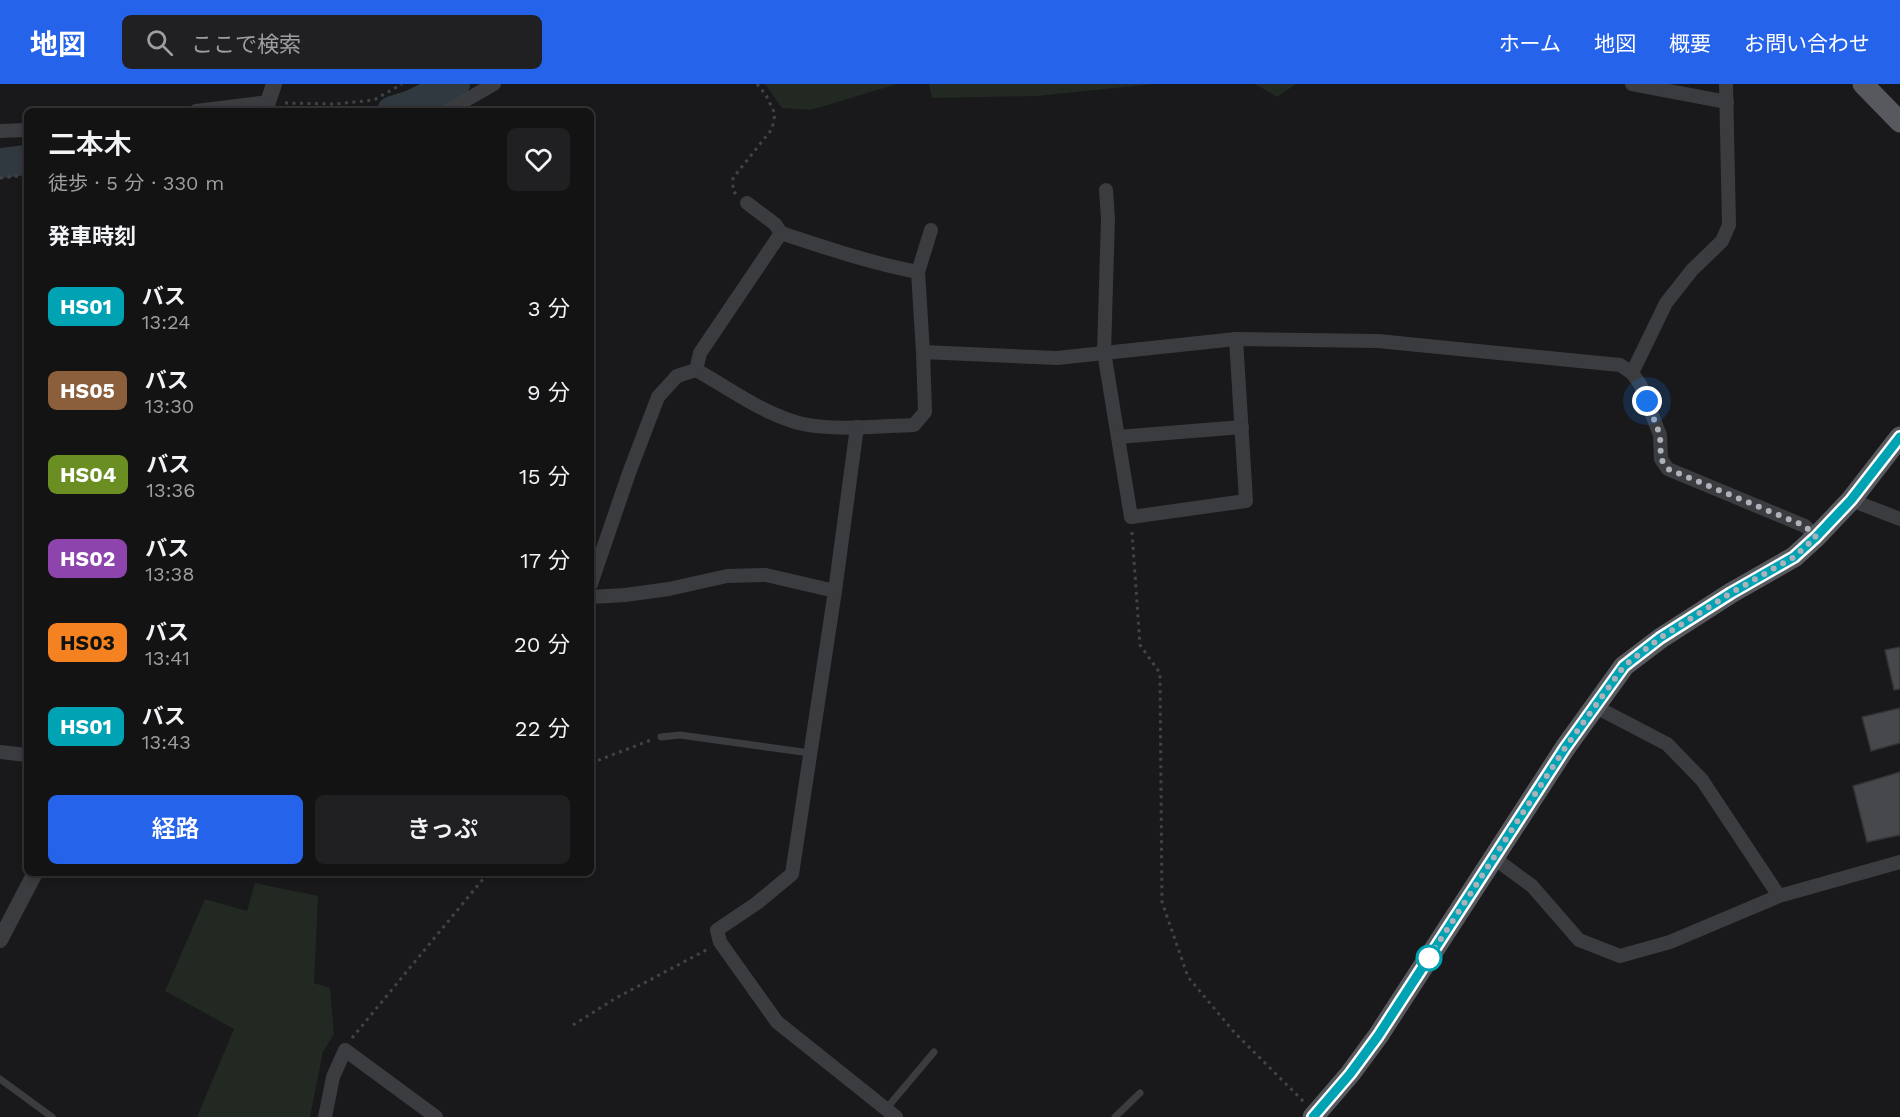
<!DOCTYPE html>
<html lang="ja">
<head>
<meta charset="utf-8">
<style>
  :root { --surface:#131314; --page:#202022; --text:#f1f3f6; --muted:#9d9ea0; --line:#323234; --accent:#2563eb }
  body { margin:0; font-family:"Work Sans","Noto Sans JP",sans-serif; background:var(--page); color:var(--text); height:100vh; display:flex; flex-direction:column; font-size:22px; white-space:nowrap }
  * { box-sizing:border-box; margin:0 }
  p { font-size:20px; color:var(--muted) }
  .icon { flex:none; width:33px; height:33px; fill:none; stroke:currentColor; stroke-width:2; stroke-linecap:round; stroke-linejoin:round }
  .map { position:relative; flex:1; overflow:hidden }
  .panel { position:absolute; left:24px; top:24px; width:570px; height:768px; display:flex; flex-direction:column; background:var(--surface); border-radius:9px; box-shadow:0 3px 9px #0003,0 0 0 2px var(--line) }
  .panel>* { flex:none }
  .badge { padding:0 12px; border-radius:9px; font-size:21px; line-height:39px }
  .you { position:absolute; width:30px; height:30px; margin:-15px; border:4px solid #fff; border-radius:50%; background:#1a73e8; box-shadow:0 0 0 9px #1a73e833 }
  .map>.badge { position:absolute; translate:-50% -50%; box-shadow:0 0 0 3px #fff }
  h2 { padding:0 24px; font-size:22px; line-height:54px }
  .round { display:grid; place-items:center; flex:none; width:63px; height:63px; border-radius:9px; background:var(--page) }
  .overview { display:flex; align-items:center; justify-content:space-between; height:102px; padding:0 24px }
  h1 { font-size:28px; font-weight:600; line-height:45px }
  .button { display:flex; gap:12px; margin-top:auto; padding:12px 24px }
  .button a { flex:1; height:69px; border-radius:9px; background:var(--accent); color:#fff; font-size:24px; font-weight:600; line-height:69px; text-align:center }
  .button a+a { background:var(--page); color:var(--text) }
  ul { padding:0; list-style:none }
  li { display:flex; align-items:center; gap:18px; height:84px; padding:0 24px }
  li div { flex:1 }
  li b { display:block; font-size:22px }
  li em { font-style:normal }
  li .badge { min-width:66px; font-weight:700; text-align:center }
  header { display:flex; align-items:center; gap:36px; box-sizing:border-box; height:84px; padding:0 30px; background:var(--accent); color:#fff }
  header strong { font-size:28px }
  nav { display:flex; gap:33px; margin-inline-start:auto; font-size:21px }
  .search { width:420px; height:54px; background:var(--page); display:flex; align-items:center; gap:15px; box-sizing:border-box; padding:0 21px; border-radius:9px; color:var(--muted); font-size:22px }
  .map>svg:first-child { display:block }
  .green { fill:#212922 }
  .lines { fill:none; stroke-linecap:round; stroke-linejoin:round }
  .river { stroke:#30393f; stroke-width:30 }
  .building { fill:#46484b; stroke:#333437; stroke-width:1.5 }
  .path { stroke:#414347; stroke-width:3; stroke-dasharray:3 4.5; stroke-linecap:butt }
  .service { stroke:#3b3c40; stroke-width:7 }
  .minor { stroke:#3b3c40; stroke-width:14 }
  .tertiary { stroke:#3b3c40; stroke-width:16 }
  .primary { stroke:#57595f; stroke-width:21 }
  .line-casing { stroke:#fff; stroke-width:14 }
  .line { stroke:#00a3b4; stroke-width:9 }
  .walk { stroke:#adb2ba; stroke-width:6; stroke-dasharray:0 10.8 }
  .stop-dot { fill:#fff; stroke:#00a3b4; stroke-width:3 }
</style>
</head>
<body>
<header>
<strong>地図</strong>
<div class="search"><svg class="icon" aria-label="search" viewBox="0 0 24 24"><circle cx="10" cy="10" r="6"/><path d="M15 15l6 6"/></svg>ここで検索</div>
<nav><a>ホーム</a><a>地図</a><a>概要</a><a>お問い合わせ</a></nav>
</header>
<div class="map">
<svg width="1900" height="1033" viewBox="0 0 1900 1033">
  <rect width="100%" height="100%" fill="#19191b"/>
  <!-- green -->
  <g class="green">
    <path d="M765,0H897L811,26L782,24Z"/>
    <path d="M929,0H1154L1037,12L932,14Z"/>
    <path d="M1255,0H1296L1277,13Z"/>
    <path d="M255,799L318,812L314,899L330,904L334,950L323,968L310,1033H197L234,945L165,907L205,815L247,827Z"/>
  </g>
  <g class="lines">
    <!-- river -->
    <g class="river">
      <path d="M392,27L411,21L455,0"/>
      <path d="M0,79L27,76"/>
    </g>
  </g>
  <!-- building -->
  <g class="building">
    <path d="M1900,563V605L1894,606L1885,566Z"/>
    <path d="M1900,624V659L1871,667L1862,633Z"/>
    <path d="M1900,688V751L1867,758L1853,702Z"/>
  </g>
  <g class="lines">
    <!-- path -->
    <g class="path">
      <path d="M285,19L335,20L374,16L402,0"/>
      <path d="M0,94L27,91"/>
      <path d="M736,110L733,107V94L772,45L775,30L766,11L757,0"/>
      <path d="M1132,448L1140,561L1160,589L1162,818L1188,893L1234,948L1304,1018"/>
      <path d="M591,679L651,656"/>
      <path d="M573,941L616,914L708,865"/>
      <path d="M352,954L488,789"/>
    </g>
    <!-- service -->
    <g class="service">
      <path d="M661,653L680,651L810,669"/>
      <path d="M0,995L52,1033"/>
      <path d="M886,1025L934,968"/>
      <path d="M1115,1033L1140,1009"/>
    </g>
    <!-- minor -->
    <g class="minor">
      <path d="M1632,0L1727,18"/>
      <path d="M196,27L268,18"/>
      <path d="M447,27L494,0"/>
      <path d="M0,47L27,46"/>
      <path d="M1106,106L1108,135L1104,268L1131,433L1246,417L1236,255"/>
      <path d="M747,119L775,140L781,149"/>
      <path d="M918,188L931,146"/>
      <path d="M696,286C729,304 766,332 803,340C835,347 881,342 914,341L925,328L923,268L1057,274L1236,255L1378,257L1620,281L1632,289L1640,300L1660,351L1661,375L1668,385L1805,442L1816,453"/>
      <path d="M1632,289L1666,219L1692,186L1722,157L1729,141L1726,0"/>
      <path d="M857,343L835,507L792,790L757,819L717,846L720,858L777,938L896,1033"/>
      <path d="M1118,353L1242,343"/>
      <path d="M1851,416L1900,435"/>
      <path d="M591,500L629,389L658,313L677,292L696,286L700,269L781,149C826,164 871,179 918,188L923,268"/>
      <path d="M591,513L625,511L669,505L727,492L766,491L835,507"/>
      <path d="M1594,622L1667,660L1702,696L1779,812"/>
      <path d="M0,668L27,671"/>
      <path d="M1494,774L1532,802L1579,856L1620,872L1670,858L1779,812L1900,778"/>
      <path d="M325,1033L333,993L345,966L436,1033"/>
    </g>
    <!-- tertiary -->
    <g class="tertiary">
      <path d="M265,27L274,0"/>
      <path d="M0,856L35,789"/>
    </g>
    <!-- primary -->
    <g class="primary">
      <path d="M1863,0L1900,38"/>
      <path d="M1313,1033L1350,990L1378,952L1565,664L1624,582L1661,554L1731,509L1794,473L1816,453L1851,416L1900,353"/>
    </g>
  </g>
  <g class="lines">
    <defs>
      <path id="line" d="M1313,1033L1350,990L1378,952L1565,664L1624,582L1660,554L1731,509L1794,473L1816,453L1851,416L1900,353"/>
    </defs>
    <!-- line casing -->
    <use href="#line" class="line-casing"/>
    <!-- line -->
    <use href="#line" class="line"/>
    <!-- walk -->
    <path class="walk" d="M1429,874L1426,878L1565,664L1624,582L1660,554L1731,509L1794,473L1816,453L1805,442L1668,385L1661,375L1660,351L1647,317"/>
  </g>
  <!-- markers -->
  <circle class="stop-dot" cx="1429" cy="874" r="12"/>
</svg>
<div class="you" style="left:1647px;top:317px"></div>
<section class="panel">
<div class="overview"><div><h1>二本木</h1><p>徒歩 · 5 分 · 330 m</p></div><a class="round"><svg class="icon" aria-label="heart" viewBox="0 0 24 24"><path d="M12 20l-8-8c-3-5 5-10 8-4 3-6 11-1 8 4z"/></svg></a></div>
<h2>発車時刻</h2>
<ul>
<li><span class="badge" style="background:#00a3b4;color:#fff">HS01</span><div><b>バス</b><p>13:24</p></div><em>3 分</em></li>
<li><span class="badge" style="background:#8b5e3c;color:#fff">HS05</span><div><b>バス</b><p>13:30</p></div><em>9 分</em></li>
<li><span class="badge" style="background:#6b8e23;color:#fff">HS04</span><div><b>バス</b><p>13:36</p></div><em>15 分</em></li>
<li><span class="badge" style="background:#8e44ad;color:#fff">HS02</span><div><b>バス</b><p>13:38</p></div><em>17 分</em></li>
<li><span class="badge" style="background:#f58220;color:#111">HS03</span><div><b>バス</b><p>13:41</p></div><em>20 分</em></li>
<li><span class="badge" style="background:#00a3b4;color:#fff">HS01</span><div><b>バス</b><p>13:43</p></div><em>22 分</em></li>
</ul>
<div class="button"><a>経路</a><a>きっぷ</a></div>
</section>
</div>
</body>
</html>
